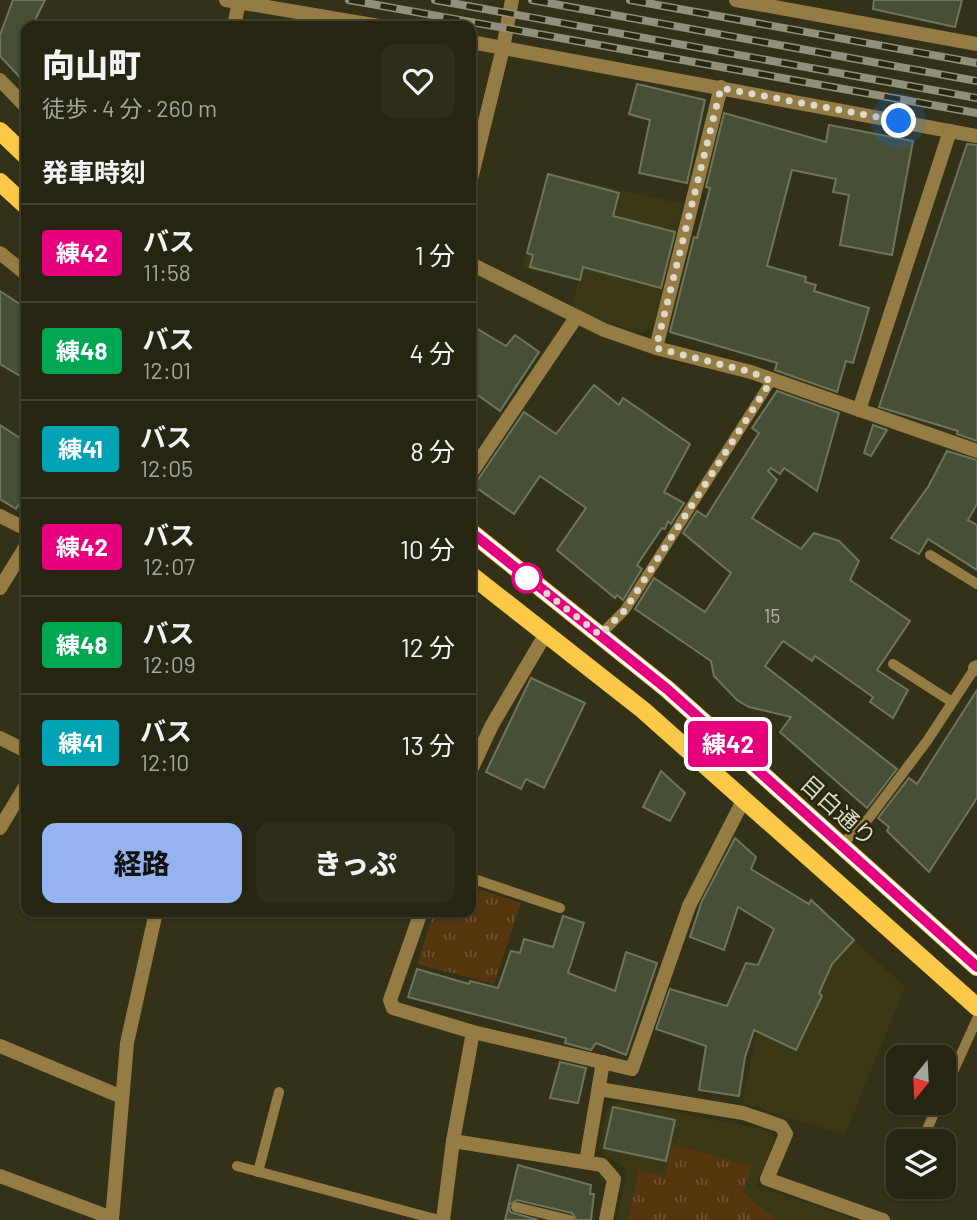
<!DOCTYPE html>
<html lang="ja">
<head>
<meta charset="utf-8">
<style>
  :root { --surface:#262511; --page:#2e2d1a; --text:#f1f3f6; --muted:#a4a59f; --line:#424231; --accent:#95b2f1 }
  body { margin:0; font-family:Barlow,"Noto Sans JP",sans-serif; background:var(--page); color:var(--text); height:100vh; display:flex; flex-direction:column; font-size:26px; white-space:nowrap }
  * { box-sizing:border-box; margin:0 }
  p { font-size:23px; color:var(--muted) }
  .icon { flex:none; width:38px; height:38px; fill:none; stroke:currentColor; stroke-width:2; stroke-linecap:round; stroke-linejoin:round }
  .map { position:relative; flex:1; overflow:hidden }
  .panel { position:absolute; left:21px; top:21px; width:455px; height:896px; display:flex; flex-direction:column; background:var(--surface); border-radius:14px; box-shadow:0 2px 5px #0004,0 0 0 2px var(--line) }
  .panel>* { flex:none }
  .badge { padding:0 14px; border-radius:5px; font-size:24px; line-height:46px }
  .needle { width:46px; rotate:198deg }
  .tools { position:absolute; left:886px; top:1045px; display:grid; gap:14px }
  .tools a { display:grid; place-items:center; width:70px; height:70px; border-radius:14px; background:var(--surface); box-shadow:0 2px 5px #0004,0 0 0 2px var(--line); font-size:35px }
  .you { position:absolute; width:35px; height:35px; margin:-18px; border:5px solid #fff; border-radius:50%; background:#1a73e8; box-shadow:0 0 0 10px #1a73e833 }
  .map>.badge { position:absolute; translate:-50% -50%; box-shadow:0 0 0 4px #fff }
  h2 { padding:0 21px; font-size:26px; line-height:63px }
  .round { display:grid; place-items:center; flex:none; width:74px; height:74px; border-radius:14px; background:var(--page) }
  .overview { display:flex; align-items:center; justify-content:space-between; height:119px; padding:0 21px }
  h1 { font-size:33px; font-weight:800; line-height:52px }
  .cta { display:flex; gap:14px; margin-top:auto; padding:14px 21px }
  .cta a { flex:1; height:80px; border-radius:14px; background:var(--accent); color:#111; font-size:28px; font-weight:800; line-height:80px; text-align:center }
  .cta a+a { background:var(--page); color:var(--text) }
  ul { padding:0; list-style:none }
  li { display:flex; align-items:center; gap:21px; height:98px; padding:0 21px; border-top:2px solid var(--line) }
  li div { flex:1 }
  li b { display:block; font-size:26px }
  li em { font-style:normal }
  li .badge { min-width:77px; font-weight:700; text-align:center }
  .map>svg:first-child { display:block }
  .built { fill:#3b3816 }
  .grass { fill:url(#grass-tufts) }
  .building { fill:#464e35; stroke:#6d765b; stroke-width:2 }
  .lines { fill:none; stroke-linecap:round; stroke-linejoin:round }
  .service { stroke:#957c45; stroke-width:10 }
  .minor { stroke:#957c45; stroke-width:14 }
  .primary { stroke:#fbc847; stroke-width:18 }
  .rail-casing { stroke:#92907c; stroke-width:8 }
  .rail { stroke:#29270d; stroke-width:5; stroke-dasharray:16; stroke-linecap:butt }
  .line-casing { stroke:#fff; stroke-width:16 }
  .line { stroke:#e6007e; stroke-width:10 }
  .walk { stroke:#dad9ca; stroke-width:7; stroke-dasharray:0 12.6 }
  .stop-dot { fill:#fff; stroke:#e6007e; stroke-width:3.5 }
  .labels { text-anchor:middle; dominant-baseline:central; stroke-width:5; stroke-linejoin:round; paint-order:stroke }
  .number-label { font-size:19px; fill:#b5b6a5 }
  .street-label { font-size:23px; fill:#dad9ca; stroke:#29270d }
</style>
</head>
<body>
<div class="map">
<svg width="977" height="1220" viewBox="0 0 977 1220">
  <defs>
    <pattern id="grass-tufts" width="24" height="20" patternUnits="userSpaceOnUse" patternTransform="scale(1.75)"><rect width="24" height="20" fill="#56360f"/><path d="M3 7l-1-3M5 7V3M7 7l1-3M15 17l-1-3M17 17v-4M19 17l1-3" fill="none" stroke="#6e5231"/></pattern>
  </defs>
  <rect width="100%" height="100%" fill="#333117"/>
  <!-- built -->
  <g class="built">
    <path d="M547,173L683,204L654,326L642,333L581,313L572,306L578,281L522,268Z"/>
    <path d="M811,900L905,987L845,1135L742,1103L757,1031Z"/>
    <path d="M619,1101L770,1131L775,1139L756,1186L855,1220H617L627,1169L604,1155L599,1147L607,1109Z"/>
  </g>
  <!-- grass -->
  <g class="grass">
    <path d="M471,887L521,903L494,984L417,964L434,912H471Z"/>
    <path d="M672,1144L752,1166L743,1192L767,1213L776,1217L775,1220H628L639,1170L665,1176Z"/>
  </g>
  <!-- building -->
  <g class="building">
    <path d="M13,0H45L32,26H26V84L0,56V35Z"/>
    <path d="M874,0H962L955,27L873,9Z"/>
    <path d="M637,84L705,100L687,183L639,173L650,120L629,114Z"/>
    <path d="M724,113L826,142L829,125L913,141L892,255L840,245L849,195L833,192L836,179L792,170L767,266L806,277L805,282L816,285L814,291L869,308L853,363L846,361L837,392L775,370L777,363L670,332L694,237L697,238L710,188L706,187Z"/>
    <path d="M967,144L977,145V441L957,434L958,431L879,407Z"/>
    <path d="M548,174L619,193L613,216L675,232L661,288L583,267L580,280L530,267L533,255L527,253Z"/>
    <path d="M0,291L26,308V366L20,376L0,364Z"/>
    <path d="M471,325L506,346L515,335L539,352L500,411L471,390Z"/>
    <path d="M594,385L619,405L623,398L690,444L664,492L684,503L671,524L668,521L665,529L662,528L637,565L642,569L623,600L617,595L615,598L557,550L586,508L540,476L514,514L471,484L479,478L524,412L556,434Z"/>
    <path d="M777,391L839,413L817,491L784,468L780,474L771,468L768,471L777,480L752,518L801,549L814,533L839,541L859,561L850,580L910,621L877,670L908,690L893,718L870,702L873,697L815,656L812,661L783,641L765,666L897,769L867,808L780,732L791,717L749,707L737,700L714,676L711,661L635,609L654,578L705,612L731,573L683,533L697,511L706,517L759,433L752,428Z"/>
    <path d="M0,425L26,442V494L16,509L0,499Z"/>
    <path d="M873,425L887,430L871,456L864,453Z"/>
    <path d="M947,451L977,460V504L968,520L977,525V570L928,539L919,554L891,538L928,487Z"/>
    <path d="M531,678L585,703L544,788L526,779L521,789L486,772Z"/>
    <path d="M977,690V798L929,872L887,831L889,827L878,818L909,778L917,784Z"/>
    <path d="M661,771L685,793L670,821L643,807Z"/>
    <path d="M735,838L756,857L751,869L809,904L811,900L854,940L832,964L819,993L822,996L796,1050L754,1030L745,1057L739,1096L699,1090L706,1046L656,1029L670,989L727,1006L746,963L758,965L774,929L738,907L724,950L690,937L702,901Z"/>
    <path d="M563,916L584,923L568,973L615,991L626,952L657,963L626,1055L596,1043L591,1050L565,1043L566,1038L408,997L417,969L469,984L470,981L498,988L511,951L520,953L524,939L553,947Z"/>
    <path d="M560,1062L586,1068L578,1103L550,1098Z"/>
    <path d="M613,1107L675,1120L666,1161L604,1148Z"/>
    <path d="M518,1165L591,1185L590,1194H594L591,1220H577L572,1213L517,1200L509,1205L510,1212L538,1220H505Z"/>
  </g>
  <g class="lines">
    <!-- service -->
    <g class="service">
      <path d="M930,555L977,584"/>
      <path d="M599,636L625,610L771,381"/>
      <path d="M893,664L952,702"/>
      <path d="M841,845L869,818L927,741L977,665"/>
      <path d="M471,878L560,908"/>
      <path d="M943,1094L977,1019"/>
      <path d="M922,1141L939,1102"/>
      <path d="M237,1166L439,1220"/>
      <path d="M258,1172L279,1092"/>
      <path d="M516,1207L570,1220"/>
    </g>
    <!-- minor -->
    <g class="minor">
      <path d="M226,0L379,26"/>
      <path d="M736,0L977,44"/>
      <path d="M234,26L239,2"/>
      <path d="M471,42L977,136"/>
      <path d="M0,80L26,107"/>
      <path d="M471,179L503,48L512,0"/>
      <path d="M0,253L26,274"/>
      <path d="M471,264L604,330L656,348L751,372L977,451"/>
      <path d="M656,348L721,87"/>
      <path d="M859,410L950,131"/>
      <path d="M471,473L575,319"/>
      <path d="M0,516L26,529"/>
      <path d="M0,588L26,546"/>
      <path d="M975,668L977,669"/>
      <path d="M0,738L26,751"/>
      <path d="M471,770L492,725L545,635"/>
      <path d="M0,828L26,785"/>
      <path d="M421,912L390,1000L393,1008L473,1032L632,1069L689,906L744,799"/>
      <path d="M0,1046L122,1097"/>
      <path d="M599,1089L743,1113L781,1126L786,1134L767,1179L883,1220"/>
      <path d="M453,1141L602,1165L614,1179L606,1220"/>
      <path d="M586,1162L603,1062"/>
      <path d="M0,1176L112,1218"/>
      <path d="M112,1220L127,1043L156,912"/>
      <path d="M443,1220L453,1141L473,1032"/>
    </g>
    <!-- primary -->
    <g class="primary">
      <path d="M0,131L26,156"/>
      <path d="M0,182L26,206"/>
      <path d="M471,532L667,689L977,967"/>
      <path d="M471,575L643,710L977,1007"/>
    </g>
    <defs>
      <g id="rail">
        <path d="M349,0L977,113"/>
        <path d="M435,0L977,98"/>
        <path d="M532,0L977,81"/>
        <path d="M630,0L977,63"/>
      </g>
    </defs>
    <!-- rail casing -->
    <use href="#rail" class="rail-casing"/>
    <!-- rail -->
    <use href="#rail" class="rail"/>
  </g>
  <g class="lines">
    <defs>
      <path id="line" d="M471,532L667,689L977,967"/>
    </defs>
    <!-- line casing -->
    <use href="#line" class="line-casing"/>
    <!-- line -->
    <use href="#line" class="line"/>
    <!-- walk -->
    <path class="walk" d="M527,578L600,635L625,610L771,381L751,372L656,348L721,88L899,121"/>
  </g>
  <!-- markers -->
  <circle class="stop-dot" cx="527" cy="578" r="14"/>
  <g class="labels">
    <!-- number labels -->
    <g class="number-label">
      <text x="772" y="615">15</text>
    </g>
    <!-- street labels -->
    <g class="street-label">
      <text transform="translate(839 810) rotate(42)">目白通り</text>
    </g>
  </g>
</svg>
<div class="tools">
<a><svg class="needle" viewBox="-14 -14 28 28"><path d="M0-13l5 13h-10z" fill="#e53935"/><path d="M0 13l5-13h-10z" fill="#a4a59f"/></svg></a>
<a><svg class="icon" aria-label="layers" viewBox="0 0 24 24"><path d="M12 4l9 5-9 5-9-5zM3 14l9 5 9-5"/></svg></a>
</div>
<div class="you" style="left:899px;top:121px"></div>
<b class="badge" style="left:728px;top:744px;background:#e6007e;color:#fff">練42</b>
<section class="panel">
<div class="overview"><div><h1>向山町</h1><p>徒歩 · 4 分 · 260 m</p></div><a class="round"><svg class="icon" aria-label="heart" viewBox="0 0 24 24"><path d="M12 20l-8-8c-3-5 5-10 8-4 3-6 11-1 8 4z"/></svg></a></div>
<h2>発車時刻</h2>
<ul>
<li><span class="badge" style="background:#e6007e;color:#fff">練42</span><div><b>バス</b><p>11:58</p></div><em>1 分</em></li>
<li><span class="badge" style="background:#00a651;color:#fff">練48</span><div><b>バス</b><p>12:01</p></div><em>4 分</em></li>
<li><span class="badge" style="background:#00a3b4;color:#fff">練41</span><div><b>バス</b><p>12:05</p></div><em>8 分</em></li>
<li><span class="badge" style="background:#e6007e;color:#fff">練42</span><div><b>バス</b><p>12:07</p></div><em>10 分</em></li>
<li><span class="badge" style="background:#00a651;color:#fff">練48</span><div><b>バス</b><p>12:09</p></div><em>12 分</em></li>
<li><span class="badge" style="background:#00a3b4;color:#fff">練41</span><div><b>バス</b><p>12:10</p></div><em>13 分</em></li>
</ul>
<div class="cta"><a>経路</a><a>きっぷ</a></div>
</section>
</div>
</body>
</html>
